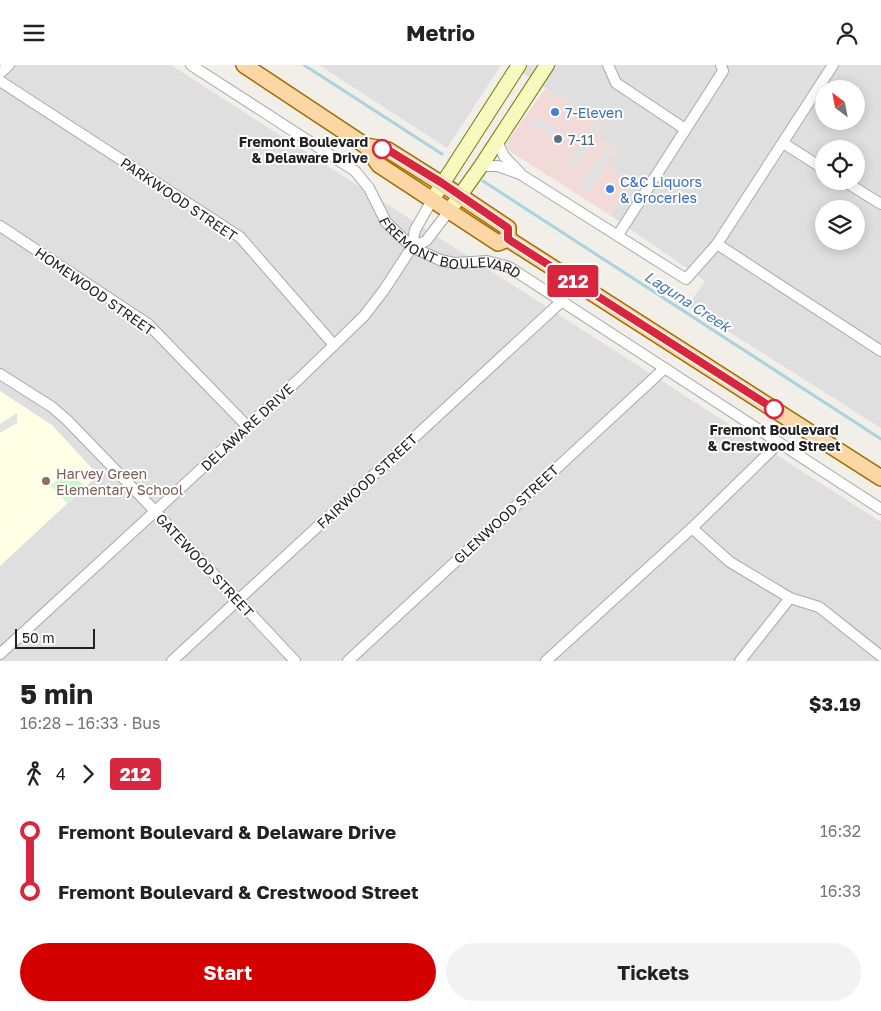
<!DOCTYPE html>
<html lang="en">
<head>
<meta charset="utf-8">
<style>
  :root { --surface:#fff; --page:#f2f2f2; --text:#222; --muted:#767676; --accent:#d40000 }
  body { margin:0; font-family:"Golos Text",sans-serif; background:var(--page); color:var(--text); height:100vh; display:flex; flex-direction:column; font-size:19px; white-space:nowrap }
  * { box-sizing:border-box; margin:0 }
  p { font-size:16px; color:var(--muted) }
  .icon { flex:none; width:28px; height:28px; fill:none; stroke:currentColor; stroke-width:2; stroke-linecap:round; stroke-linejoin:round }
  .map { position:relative; height:596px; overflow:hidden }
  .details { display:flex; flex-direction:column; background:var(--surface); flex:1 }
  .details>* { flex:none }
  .badge { padding:0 10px; border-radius:4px; font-size:18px; line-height:32px }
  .needle { width:32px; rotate:328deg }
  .fabs { position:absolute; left:815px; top:15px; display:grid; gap:10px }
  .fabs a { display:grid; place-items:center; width:50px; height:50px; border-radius:50%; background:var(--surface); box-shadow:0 2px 12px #0003; font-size:25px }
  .scale { position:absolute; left:15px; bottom:12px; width:80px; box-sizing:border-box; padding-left:5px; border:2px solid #222; border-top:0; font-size:14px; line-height:18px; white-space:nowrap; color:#222; -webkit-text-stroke:4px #fff; paint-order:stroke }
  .map>.badge { position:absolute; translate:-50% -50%; box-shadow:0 0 0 2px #fff }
  .legs { display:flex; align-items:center; gap:8px; height:55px; padding:0 20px; font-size:16px }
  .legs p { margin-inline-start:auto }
  .summary { display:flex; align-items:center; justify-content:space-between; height:85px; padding:0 20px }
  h1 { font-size:28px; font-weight:700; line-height:38px }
  .primary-button { display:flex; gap:10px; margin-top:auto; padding:10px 20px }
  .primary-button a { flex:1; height:58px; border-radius:30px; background:var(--accent); color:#fff; font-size:20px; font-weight:700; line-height:58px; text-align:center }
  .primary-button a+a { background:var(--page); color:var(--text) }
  ul { padding:0 20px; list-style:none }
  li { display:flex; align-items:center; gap:18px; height:60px; font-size:19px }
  li i { display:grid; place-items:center; width:8px; height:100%; margin:0 6px; background:currentColor }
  li i::after { content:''; width:12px; height:12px; margin:-6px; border:4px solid; border-radius:50%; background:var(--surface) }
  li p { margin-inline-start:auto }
  li:first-child i { background:linear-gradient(#0000 50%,currentColor 0) }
  li:last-child i { background:linear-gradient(currentColor 50%,#0000 0) }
  header { display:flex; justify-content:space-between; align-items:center; height:65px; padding:0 20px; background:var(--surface); font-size:22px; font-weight:700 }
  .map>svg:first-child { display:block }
  .residential { fill:#e0dfdf; fill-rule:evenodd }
  .commercial { fill:#f2dad9 }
  .education { fill:#ffffe5 }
  .park { fill:#c8facc }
  .parking { fill:#e2e2e2 }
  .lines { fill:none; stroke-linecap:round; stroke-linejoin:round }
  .stream { stroke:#aad3df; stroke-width:3 }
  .street-casing { stroke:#a9a9a9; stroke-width:12 }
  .secondary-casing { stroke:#707d05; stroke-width:16 }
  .primary-casing { stroke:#a06b00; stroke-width:18 }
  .street { stroke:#fff; stroke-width:10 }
  .secondary { stroke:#f7fabf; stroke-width:14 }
  .primary { stroke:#fcd6a4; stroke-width:15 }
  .line-1-casing { stroke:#fff; stroke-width:11 }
  .line-1 { stroke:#d7263d; stroke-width:8 }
  .shop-dot { fill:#3f7fe0; stroke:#fff; stroke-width:2 }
  .service-dot { fill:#5c6f8a; stroke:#fff; stroke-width:2 }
  .stop-1-dot { fill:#fff; stroke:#d7263d; stroke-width:2.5 }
  .education-dot { fill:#8d6e63; stroke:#fff; stroke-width:2 }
  .labels { text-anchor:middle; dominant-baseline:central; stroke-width:4; stroke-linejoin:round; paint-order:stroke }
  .shop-label { font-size:14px; fill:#366cbe; stroke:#fff; text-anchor:start }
  .service-label { font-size:14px; fill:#4e5e75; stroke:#fff; text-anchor:start }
  .stop-label { font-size:14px; font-weight:bold; fill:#222; stroke:#fff; text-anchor:end }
  .street-label { font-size:14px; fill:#222; stroke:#fff }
  .education-label { font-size:14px; fill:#785e54; stroke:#fff; text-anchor:start }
  .water-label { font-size:15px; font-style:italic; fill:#4a7aab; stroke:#fff }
</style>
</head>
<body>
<header><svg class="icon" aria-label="menu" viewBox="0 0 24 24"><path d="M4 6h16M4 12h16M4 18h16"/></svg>Metrio<svg class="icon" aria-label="person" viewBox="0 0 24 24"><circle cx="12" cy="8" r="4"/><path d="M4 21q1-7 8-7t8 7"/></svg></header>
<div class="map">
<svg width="881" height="596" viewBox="0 0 881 596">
  <rect width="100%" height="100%" fill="#f2efe9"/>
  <!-- residential -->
  <g class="residential">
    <path d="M0,0H171L881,457V596H0Z"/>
    <path d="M319,0H501L447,83Z"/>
    <path d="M510,0H881V363L688,241L705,216L610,150L631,118L607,102L599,71L605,61ZM824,24H856V56H824ZM824,84H856V116H824ZM824,144H856V176H824Z"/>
  </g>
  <!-- commercial -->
  <path class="commercial" d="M546,23L605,61L599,71L619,85L608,102L632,118L610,150L511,87L508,83L507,77Z"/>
  <!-- education -->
  <path class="education" d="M0,326L52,360L98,410L0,501Z"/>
  <!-- park -->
  <path class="park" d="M68,405L85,422L67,438L51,421Z"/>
  <!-- parking -->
  <g class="parking">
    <path d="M536,51L567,71L562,79L531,59Z"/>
    <path d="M594,58L602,62L575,104L568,99Z"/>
    <path d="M607,81L615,86L587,127L579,122Z"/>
    <path d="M17,348V358L0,368V359Z"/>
  </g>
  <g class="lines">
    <!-- stream -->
    <g class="stream">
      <path d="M304,0L442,89"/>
      <path d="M483,116L881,374"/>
    </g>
    <defs>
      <g id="street">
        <path id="s1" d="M191,0L355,106L369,123L386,157L412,182L440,195L455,198L487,196L509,202L881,444"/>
        <path d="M608,0L616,18L685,64"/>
        <path d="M0,8L9,0"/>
        <path d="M0,16L240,172L334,280"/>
        <path d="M497,76L504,91L520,108"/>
        <path d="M783,78L824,104"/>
        <path d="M481,101H498L520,109L686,214L717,179L833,0"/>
        <path d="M844,116L881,139"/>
        <path d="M0,161L148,259L247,361"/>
        <path d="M618,170L723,6L721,0"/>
        <path d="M717,179L881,286"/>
        <path d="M412,182L426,176L449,146"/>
        <path d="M0,309L52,342L67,355L155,446L295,596"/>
        <path d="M692,463L730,497L790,533L819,542L881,591"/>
        <path d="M0,589L299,314L364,251L384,225L412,182L415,165L432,135"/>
        <path d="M172,596L562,236"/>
        <path d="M348,596L665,303"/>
        <path d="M546,596L692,463L779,378"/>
        <path d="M740,596L790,533"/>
      </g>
      <g id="secondary">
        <path d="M432,135L519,0"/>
        <path d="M449,146L481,101L547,0"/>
      </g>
      <g id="primary">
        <path d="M244,0L366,81L379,100L498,178L508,174"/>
        <path d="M366,81L388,85L442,119L508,163V174"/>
        <path d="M508,174L881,413"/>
      </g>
    </defs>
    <!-- street casing -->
    <use href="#street" class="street-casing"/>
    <!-- secondary casing -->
    <use href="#secondary" class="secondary-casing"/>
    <!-- primary casing -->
    <use href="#primary" class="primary-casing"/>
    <!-- street -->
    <use href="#street" class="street"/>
    <!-- secondary -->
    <use href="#secondary" class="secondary"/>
    <!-- primary -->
    <use href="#primary" class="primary"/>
  </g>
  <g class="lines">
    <defs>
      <path id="line-1" d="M382,84L388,85L442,118L508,163V174L774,344"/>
    </defs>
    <!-- line-1 casing -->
    <use href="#line-1" class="line-1-casing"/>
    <!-- line-1 -->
    <use href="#line-1" class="line-1"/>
  </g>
  <!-- markers -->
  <g class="shop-dot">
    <circle cx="555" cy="47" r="5"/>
    <circle cx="610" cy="124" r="5"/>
  </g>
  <circle class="service-dot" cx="558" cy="74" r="5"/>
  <g class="stop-1-dot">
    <circle cx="382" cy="84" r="9"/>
    <circle cx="774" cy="344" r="9"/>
  </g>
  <circle class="education-dot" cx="46" cy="416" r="5"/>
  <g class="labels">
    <!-- shop labels -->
    <g class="shop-label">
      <text x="565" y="47">7-Eleven</text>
      <text x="620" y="116">C&amp;C Liquors<tspan x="620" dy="16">&amp; Groceries</tspan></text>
    </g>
    <!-- service labels -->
    <g class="service-label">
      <text x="568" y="74">7-11</text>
    </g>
    <!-- stop labels -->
    <g class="stop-label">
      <text x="368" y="76">Fremont Boulevard<tspan x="368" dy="16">&amp; Delaware Drive</tspan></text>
      <text x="774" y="364" text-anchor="middle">Fremont Boulevard<tspan x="774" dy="16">&amp; Crestwood Street</tspan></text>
    </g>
    <!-- street labels -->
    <g class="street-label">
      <text transform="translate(179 134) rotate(34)">PARKWOOD STREET</text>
      <text stroke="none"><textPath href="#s1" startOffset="328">FREMONT BOULEVARD</textPath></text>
      <text transform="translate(95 226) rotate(35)">HOMEWOOD STREET</text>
      <text transform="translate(247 362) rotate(-43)">DELAWARE DRIVE</text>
      <text transform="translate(367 416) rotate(-43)">FAIRWOOD STREET</text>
      <text transform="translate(506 449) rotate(-43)">GLENWOOD STREET</text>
      <text transform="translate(205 500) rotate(47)">GATEWOOD STREET</text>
    </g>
    <!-- education labels -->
    <g class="education-label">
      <text x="56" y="408">Harvey Green<tspan x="56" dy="16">Elementary School</tspan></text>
    </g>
    <!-- water labels -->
    <g class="water-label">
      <text transform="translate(688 236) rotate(33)">Laguna Creek</text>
    </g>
  </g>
</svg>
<div class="fabs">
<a><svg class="needle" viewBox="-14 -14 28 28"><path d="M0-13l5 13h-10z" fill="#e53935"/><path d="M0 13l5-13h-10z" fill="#767676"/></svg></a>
<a><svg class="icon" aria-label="locate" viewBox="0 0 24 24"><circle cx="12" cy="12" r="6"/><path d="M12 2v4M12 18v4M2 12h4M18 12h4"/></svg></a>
<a><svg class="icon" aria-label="layers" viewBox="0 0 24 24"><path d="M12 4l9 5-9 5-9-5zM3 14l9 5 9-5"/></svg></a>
</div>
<div class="scale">50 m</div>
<b class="badge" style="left:573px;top:216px;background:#d7263d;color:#fff">212</b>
</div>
<section class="details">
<div class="summary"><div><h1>5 min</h1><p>16:28 – 16:33 · Bus</p></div><b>$3.19</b></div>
<div class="legs"><svg class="icon" aria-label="walk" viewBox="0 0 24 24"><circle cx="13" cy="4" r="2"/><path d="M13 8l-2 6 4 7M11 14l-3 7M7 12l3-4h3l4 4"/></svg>4<svg class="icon" aria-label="forward" viewBox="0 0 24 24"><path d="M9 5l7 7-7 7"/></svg><b class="badge" style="background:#d7263d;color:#fff">212</b></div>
<ul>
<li><i style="color:#d7263d"></i><b>Fremont Boulevard &amp; Delaware Drive</b><p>16:32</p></li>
<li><i style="color:#d7263d"></i><b>Fremont Boulevard &amp; Crestwood Street</b><p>16:33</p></li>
</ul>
<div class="primary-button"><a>Start</a><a>Tickets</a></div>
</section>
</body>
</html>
